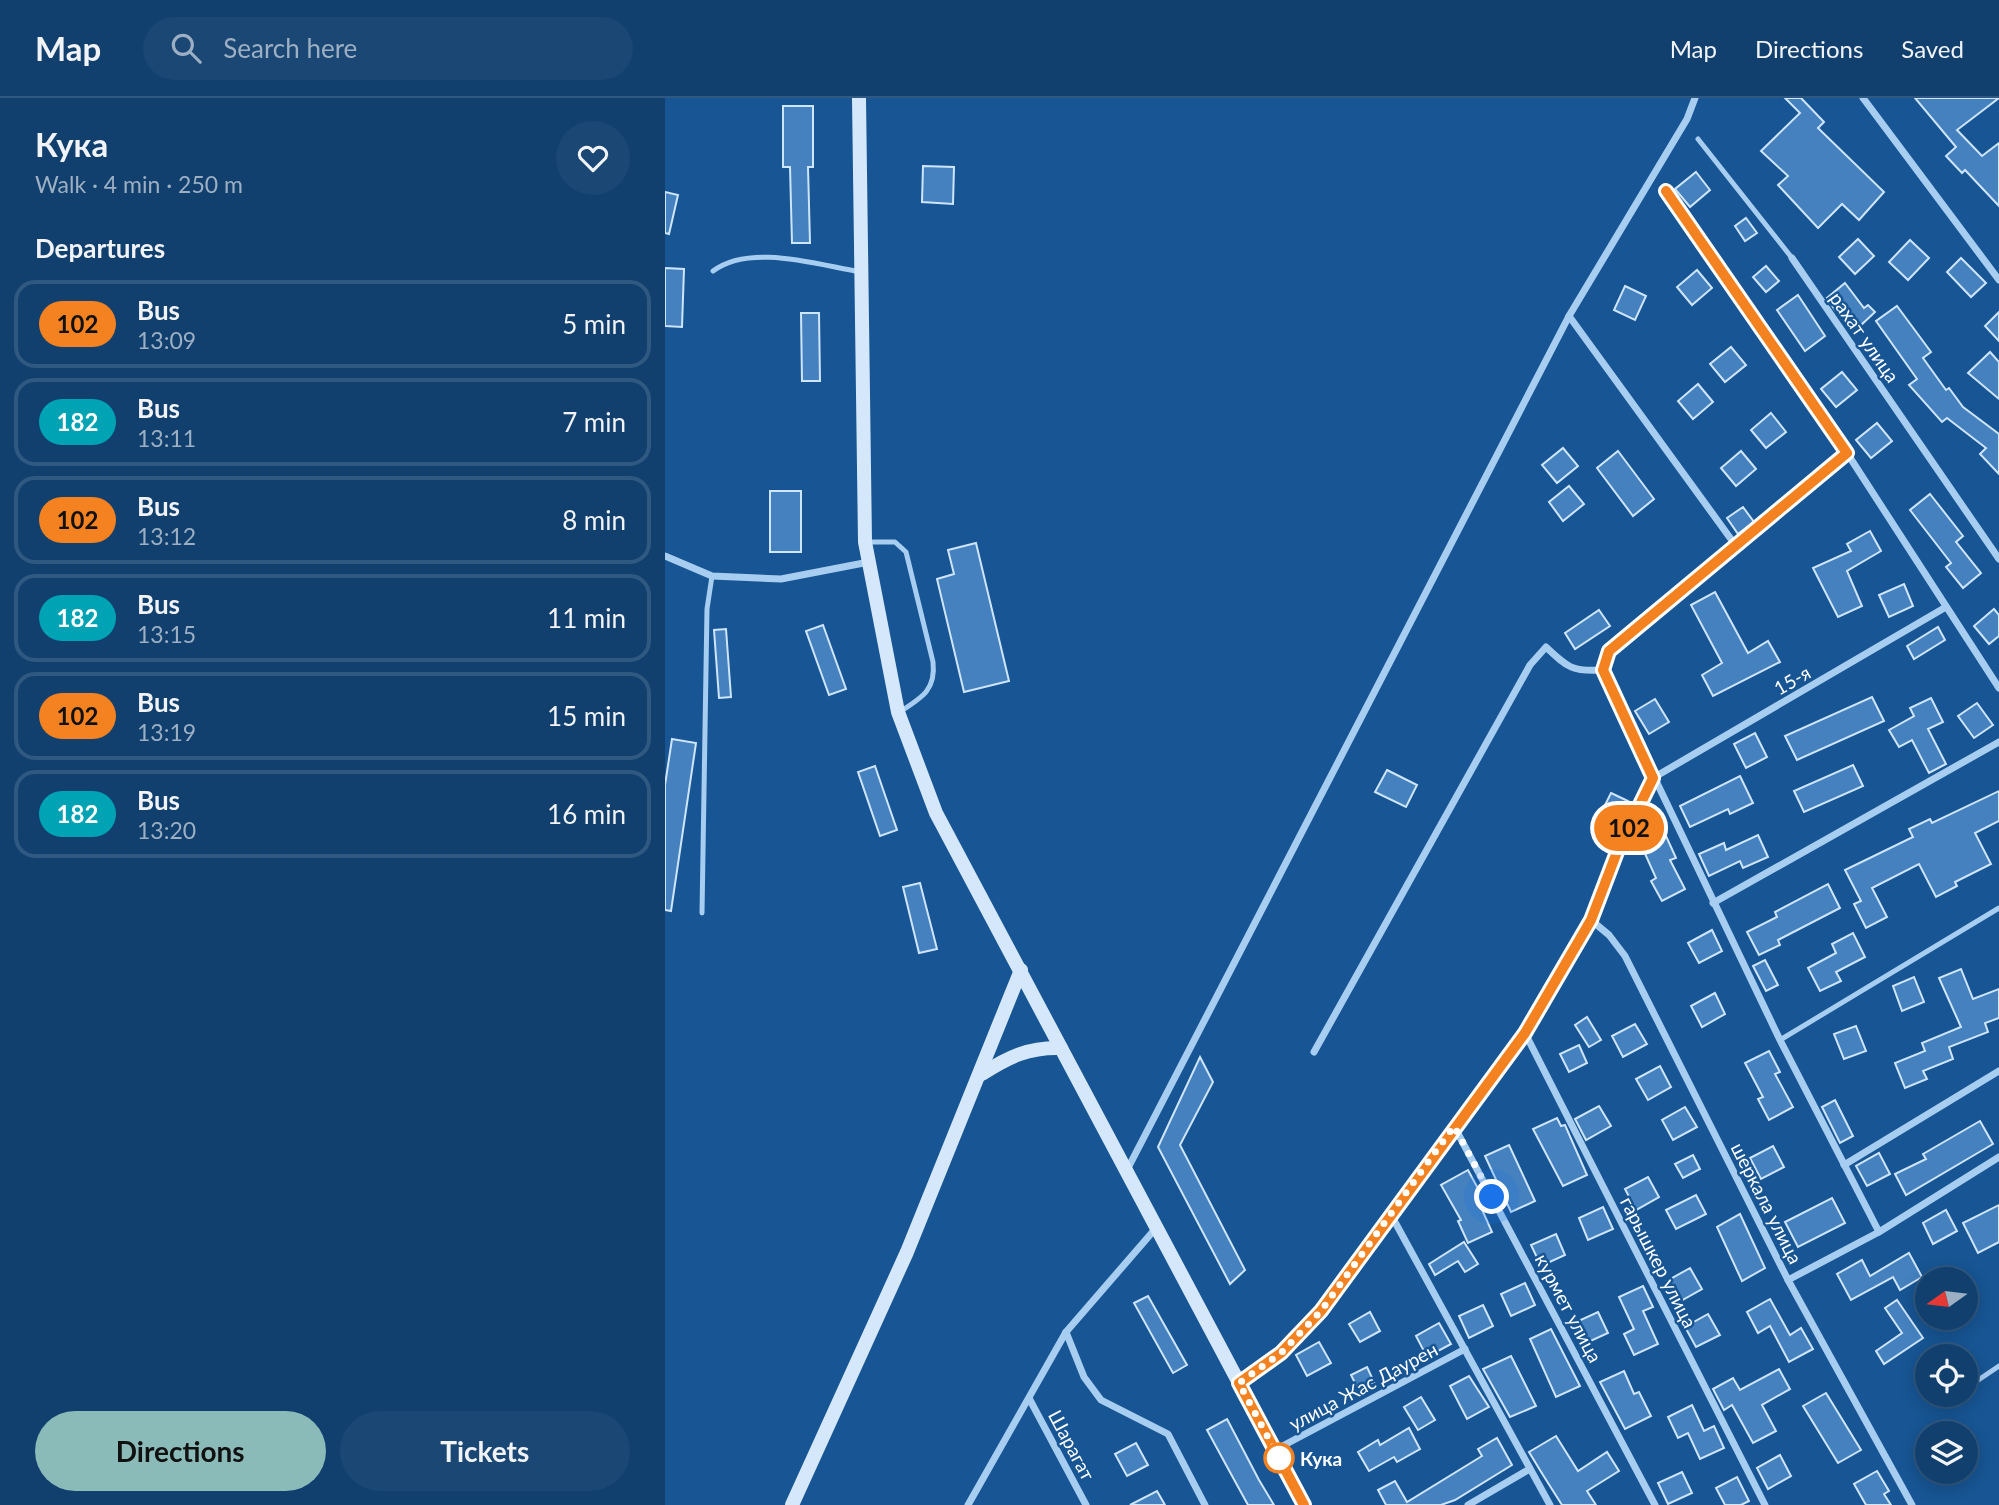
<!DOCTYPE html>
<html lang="en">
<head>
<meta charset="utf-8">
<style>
  :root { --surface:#11406f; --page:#1a4774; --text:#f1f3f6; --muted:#9cafc3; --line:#305982; --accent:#8bbbb9 }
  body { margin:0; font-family:Lato,sans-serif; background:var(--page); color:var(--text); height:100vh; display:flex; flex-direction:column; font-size:26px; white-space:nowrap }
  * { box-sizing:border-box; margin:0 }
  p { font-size:23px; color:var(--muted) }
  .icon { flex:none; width:38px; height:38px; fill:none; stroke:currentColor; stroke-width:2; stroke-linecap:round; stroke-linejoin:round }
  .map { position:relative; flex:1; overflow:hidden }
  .drawer { display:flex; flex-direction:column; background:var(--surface); width:665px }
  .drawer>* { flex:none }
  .badge { padding:0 14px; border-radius:23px; font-size:24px; line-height:46px }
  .needle { width:46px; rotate:256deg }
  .tools { position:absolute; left:1250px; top:1169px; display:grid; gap:14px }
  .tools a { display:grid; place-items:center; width:63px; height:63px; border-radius:50%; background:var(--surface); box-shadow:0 4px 18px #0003,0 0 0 2px var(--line); font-size:35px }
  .you { position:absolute; width:35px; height:35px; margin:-18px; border:5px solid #fff; border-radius:50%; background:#1a73e8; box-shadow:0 0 0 10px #1a73e833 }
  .map>.badge { position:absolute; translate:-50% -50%; box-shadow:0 0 0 4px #fff }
  h2 { padding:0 35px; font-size:26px; line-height:63px }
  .round { display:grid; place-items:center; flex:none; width:74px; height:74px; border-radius:37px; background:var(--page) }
  .headline { display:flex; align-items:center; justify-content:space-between; height:119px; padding:0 35px }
  h1 { font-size:33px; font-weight:700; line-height:52px }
  .primary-button { display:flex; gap:14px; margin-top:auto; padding:14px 35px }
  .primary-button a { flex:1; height:80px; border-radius:42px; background:var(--accent); color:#111; font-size:28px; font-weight:700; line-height:80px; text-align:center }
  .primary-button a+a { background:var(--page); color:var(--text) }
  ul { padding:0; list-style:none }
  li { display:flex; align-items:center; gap:21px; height:88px; margin:0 14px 10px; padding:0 21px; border:4px solid var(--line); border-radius:21px }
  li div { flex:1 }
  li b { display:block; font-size:26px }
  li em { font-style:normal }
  li .badge { min-width:77px; font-weight:700; text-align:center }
  header { display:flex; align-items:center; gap:42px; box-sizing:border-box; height:98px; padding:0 35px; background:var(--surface); border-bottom:2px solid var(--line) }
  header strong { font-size:33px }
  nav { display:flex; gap:38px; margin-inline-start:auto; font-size:24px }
  .search { width:490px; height:63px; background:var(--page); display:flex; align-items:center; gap:18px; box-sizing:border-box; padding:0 24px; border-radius:38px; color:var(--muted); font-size:26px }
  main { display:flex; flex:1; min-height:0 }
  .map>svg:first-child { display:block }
  .building { fill:#4481be; stroke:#cee5fc; stroke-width:2 }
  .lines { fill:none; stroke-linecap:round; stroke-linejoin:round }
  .service { stroke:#a7cdf1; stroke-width:5 }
  .minor { stroke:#a7cdf1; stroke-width:7 }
  .secondary { stroke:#d5e8fb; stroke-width:14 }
  .line-casing { stroke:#fff; stroke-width:16 }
  .line { stroke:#f58220; stroke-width:10 }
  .walk { stroke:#fff; stroke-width:7; stroke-dasharray:0 12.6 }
  .stop-dot { fill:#fff; stroke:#f58220; stroke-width:3.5 }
  .labels { text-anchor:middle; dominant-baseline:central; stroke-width:5; stroke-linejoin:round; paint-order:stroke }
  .street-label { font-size:19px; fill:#fff; stroke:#175594 }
  .stop-label { font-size:19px; font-weight:bold; fill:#fff; stroke:#175594; text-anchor:start }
</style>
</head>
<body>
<header>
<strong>Map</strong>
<div class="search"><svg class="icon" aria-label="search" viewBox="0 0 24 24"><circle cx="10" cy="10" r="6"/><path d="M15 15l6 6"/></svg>Search here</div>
<nav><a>Map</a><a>Directions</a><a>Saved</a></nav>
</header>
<main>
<section class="drawer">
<div class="headline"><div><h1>Кука</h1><p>Walk · 4 min · 250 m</p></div><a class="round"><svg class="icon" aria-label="heart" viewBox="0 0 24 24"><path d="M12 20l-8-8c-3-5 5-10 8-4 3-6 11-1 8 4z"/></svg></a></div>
<h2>Departures</h2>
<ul>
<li><span class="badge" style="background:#f58220;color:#111">102</span><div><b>Bus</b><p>13:09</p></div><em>5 min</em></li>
<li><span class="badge" style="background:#00a3b4;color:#fff">182</span><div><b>Bus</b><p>13:11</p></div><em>7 min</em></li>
<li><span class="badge" style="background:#f58220;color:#111">102</span><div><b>Bus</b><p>13:12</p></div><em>8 min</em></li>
<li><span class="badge" style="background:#00a3b4;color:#fff">182</span><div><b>Bus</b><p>13:15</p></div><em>11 min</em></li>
<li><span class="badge" style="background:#f58220;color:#111">102</span><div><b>Bus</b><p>13:19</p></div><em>15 min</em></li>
<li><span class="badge" style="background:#00a3b4;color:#fff">182</span><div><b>Bus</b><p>13:20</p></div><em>16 min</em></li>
</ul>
<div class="primary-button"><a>Directions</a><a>Tickets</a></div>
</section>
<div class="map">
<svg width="1334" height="1407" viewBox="0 0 1334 1407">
  <rect width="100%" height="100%" fill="#175594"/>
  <!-- building -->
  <g class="building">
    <path d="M1120,0H1136L1159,24L1153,30L1219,94L1194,122L1177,106L1153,130L1113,87L1123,78L1096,53L1135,15Z"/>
    <path d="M1250,0H1334L1292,32L1317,58L1334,45V108L1300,72L1297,75L1281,58L1291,49Z"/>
    <path d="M118,8H148V69H143L145,145H127L125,69H118Z"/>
    <path d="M258,68L289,69L288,106L257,104Z"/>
    <path d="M1031,74L1045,92L1025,109L1010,91Z"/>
    <path d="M0,94L13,97L4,136L0,135Z"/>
    <path d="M1081,120L1092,135L1080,143L1070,128Z"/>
    <path d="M1193,141L1209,158L1190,176L1174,159Z"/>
    <path d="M1245,142L1264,160L1243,182L1224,164Z"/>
    <path d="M1296,160L1321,185L1306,199L1282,174Z"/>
    <path d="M1101,168L1114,183L1101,194L1088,179Z"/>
    <path d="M0,170L19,171L17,229L0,228Z"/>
    <path d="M1032,172L1047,190L1027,207L1012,189Z"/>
    <path d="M1180,185L1199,210L1203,207L1210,214L1194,229L1175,208L1170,212L1162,200Z"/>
    <path d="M960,188L981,198L970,222L949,212Z"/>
    <path d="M1133,197L1160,238L1140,253L1112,212Z"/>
    <path d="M1232,208L1266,254L1258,260L1281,292L1284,290L1298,309L1334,336V376L1315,356L1321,350L1282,320L1277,324L1244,287L1252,281L1211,223Z"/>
    <path d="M1334,214V243L1320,228Z"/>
    <path d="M136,215H154L155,283H137Z"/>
    <path d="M1066,249L1081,267L1060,284L1045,266Z"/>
    <path d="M1325,254L1334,264V301L1303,275Z"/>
    <path d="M1177,274L1192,292L1171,309L1156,291Z"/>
    <path d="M1033,286L1048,304L1028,321L1013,303Z"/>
    <path d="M1106,315L1121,334L1101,350L1086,332Z"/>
    <path d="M1212,325L1227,343L1206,360L1191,342Z"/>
    <path d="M898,350L913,368L892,385L877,367Z"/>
    <path d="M953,353L989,401L968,418L932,370Z"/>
    <path d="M1076,353L1091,371L1071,388L1056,370Z"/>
    <path d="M904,388L919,406L898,423L884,404Z"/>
    <rect x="105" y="393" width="31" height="61"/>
    <path d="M1265,396L1298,438L1291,444L1316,475L1298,490L1281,469L1286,465L1245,412Z"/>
    <path d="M1078,409L1089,424L1073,436L1062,420Z"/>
    <path d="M1205,433L1216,453L1182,473L1197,508L1173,519L1148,470L1186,453L1182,446Z"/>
    <path d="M311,445L344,583L299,594L272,481L289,476L283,452Z"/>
    <path d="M1239,486L1248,508L1224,519L1214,497Z"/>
    <path d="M1050,494L1083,555L1103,543L1115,564L1048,598L1037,577L1057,565L1026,507Z"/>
    <path d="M1329,511L1334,517V538L1324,546L1309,528Z"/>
    <path d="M934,512L945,528L910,551L900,535Z"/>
    <path d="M158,527L181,591L164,597L141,533Z"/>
    <path d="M1273,529L1280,542L1249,561L1242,548Z"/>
    <path d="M61,531L66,599L54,600L49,532Z"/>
    <path d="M1207,599L1219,623L1132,662L1120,638Z"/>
    <path d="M1266,600L1278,624L1263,631L1281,666L1264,675L1247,642L1234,649L1224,632L1249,618L1245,610Z"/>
    <path d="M990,601L1004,624L984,636L970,613Z"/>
    <path d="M1312,605L1328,627L1309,640L1293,618Z"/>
    <path d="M1090,635L1102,659L1081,670L1069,646Z"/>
    <path d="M7,641L31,645L6,813L0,812V687Z"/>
    <path d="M1188,667L1198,688L1139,714L1129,693Z"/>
    <path d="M210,668L232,732L215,738L193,674Z"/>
    <path d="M722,672L752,687L741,709L710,694Z"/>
    <path d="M1075,678L1088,705L1065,716L1063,711L1025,729L1015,708Z"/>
    <path d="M1334,693V723L1310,735L1326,766L1290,784L1292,788L1271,799L1254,766L1207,790L1222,819L1201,830L1189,806L1196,803L1180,772L1248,739L1244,731L1265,721L1267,725Z"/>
    <path d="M946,695L963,703L945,737L929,729Z"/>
    <path d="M1093,737L1103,759L1078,770L1075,763L1044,778L1034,756L1059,745L1061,752Z"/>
    <path d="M1001,738L1011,760L1005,762L1020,791L997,803L986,783L991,780L977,749Z"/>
    <path d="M255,785L272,851L254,855L238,789Z"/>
    <path d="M1163,786L1175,810L1113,842L1115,847L1094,857L1082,834L1112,819L1110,814Z"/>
    <path d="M1047,832L1057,853L1034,865L1023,845Z"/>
    <path d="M1188,835L1200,859L1171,874L1176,883L1155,893L1143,870L1171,855L1167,846Z"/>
    <path d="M1100,862L1113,887L1101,893L1088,868Z"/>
    <path d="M1296,871L1308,901L1334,891V920L1320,925L1323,934L1284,949L1288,961L1258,973L1262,981L1240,990L1230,965L1260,953L1257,945L1296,929L1274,880Z"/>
    <path d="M1249,879L1259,904L1237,913L1228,888Z"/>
    <path d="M1050,895L1060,916L1037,929L1026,908Z"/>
    <path d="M922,919L936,942L924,949L910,927Z"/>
    <path d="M970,926L982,946L958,959L947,938Z"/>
    <path d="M1191,928L1201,953L1179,961L1169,936Z"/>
    <path d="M914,947L922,965L904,974L895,956Z"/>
    <path d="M1104,953L1115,974L1110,976L1128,1009L1104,1022L1093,1001L1098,999L1080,965Z"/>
    <path d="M535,959L548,984L515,1047L580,1172L565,1186L493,1049Z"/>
    <path d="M995,968L1006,989L983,1002L971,981Z"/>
    <path d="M1170,1002L1188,1038L1175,1045L1157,1009Z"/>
    <path d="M934,1008L946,1028L921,1042L910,1021Z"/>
    <path d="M1020,1009L1032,1029L1008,1042L997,1022Z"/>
    <path d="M892,1020L896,1028L900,1027L922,1077L898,1088L868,1031Z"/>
    <path d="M1315,1023L1328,1046L1241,1097L1230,1076L1261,1061L1258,1056Z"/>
    <path d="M844,1047L870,1103L846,1114L820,1058Z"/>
    <path d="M1108,1048L1119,1069L1096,1081L1085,1060Z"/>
    <path d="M1214,1055L1225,1076L1202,1088L1191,1068Z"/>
    <path d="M1028,1057L1035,1071L1018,1080L1010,1066Z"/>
    <path d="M803,1072L816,1096L811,1098L827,1134L803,1145L793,1123L796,1122L776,1087Z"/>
    <path d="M983,1079L994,1099L971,1112L960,1091Z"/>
    <path d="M1031,1097L1041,1116L1011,1131L1001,1112Z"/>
    <path d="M1167,1100L1180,1125L1133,1149L1120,1124Z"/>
    <path d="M1334,1107V1144L1313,1155L1298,1125Z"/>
    <path d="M938,1109L948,1131L923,1142L914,1120Z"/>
    <path d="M1281,1112L1292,1133L1268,1146L1258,1125Z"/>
    <path d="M1075,1116L1100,1170L1077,1183L1052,1129Z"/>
    <path d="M891,1136L900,1157L876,1168L866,1147Z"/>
    <path d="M799,1144L813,1166L800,1174L793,1163L770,1177L764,1166Z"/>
    <path d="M1244,1155L1257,1179L1235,1192L1228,1179L1186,1202L1172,1176L1197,1162L1205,1178Z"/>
    <path d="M1025,1170L1037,1191L1014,1204L1002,1183Z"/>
    <path d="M860,1185L870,1207L846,1218L836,1196Z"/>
    <path d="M978,1188L988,1209L978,1213L993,1246L969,1257L959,1236L969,1231L954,1199Z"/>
    <path d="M483,1198L522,1267L508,1275L469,1205Z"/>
    <path d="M1105,1201L1125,1237L1136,1230L1148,1251L1124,1264L1105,1228L1093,1235L1082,1214Z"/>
    <path d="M1232,1202L1258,1240L1219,1266L1211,1253L1237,1235L1220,1210Z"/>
    <path d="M818,1207L828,1228L804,1240L794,1218Z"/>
    <path d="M705,1214L715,1233L695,1244L684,1226Z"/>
    <path d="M933,1214L943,1235L919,1246L909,1225Z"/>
    <path d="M1043,1216L1055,1237L1031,1249L1020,1229Z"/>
    <path d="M774,1225L786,1246L762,1259L751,1238Z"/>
    <path d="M886,1231L915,1288L891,1299L865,1241Z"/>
    <path d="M654,1244L666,1265L642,1278L631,1257Z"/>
    <path d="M846,1258L871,1308L845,1319L818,1271Z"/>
    <path d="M702,1269L709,1284L693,1291L686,1277Z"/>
    <path d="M1114,1271L1125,1291L1097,1307L1111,1333L1088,1345L1067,1307L1059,1312L1048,1291L1068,1280L1075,1292Z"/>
    <path d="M959,1273L969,1296L974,1294L986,1318L960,1331L935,1284Z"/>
    <path d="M804,1278L824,1309L802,1321L785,1288Z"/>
    <path d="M1161,1295L1196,1352L1173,1365L1138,1308Z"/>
    <path d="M756,1299L770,1322L753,1332L739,1309Z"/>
    <path d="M1027,1307L1039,1333L1049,1328L1059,1350L1035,1361L1023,1335L1013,1340L1003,1319Z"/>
    <path d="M562,1321L594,1382L609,1407H583L566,1376L542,1332Z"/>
    <path d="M744,1330L755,1351L732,1364L729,1359L704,1373L693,1354L713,1342L715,1347Z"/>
    <path d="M891,1338L913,1373L942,1354L954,1373L922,1393L931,1407H897L878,1377L864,1354Z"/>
    <path d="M832,1340L847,1367L790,1402L776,1407H721L713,1392L730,1383L742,1404L817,1358L813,1351Z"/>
    <path d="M471,1345L483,1367L462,1378L450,1356Z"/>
    <path d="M1115,1357L1126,1378L1103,1391L1092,1370Z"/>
    <path d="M1212,1373L1224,1393L1219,1396L1226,1407H1201L1189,1386Z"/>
    <path d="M1017,1374L1027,1395L1003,1406L993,1385Z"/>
    <path d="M1072,1379L1084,1403L1076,1407H1060L1051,1390Z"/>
    <path d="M492,1393L500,1407H465Z"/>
  </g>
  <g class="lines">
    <!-- service -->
    <g class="service">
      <path d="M1033,41L1127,160"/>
      <path d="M48,173C85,145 153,167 196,174"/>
      <path d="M203,444H230L241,454L268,564C271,591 258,599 236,613"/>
      <path d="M37,815L42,511L47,478"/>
      <path d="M1115,942L1334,810"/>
      <path d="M1300,1291L1334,1268"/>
      <path d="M1277,1306L1291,1297"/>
    </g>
    <!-- minor -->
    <g class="minor">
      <path d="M1198,0L1334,182"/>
      <path d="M1001,93L1182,355L1334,590"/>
      <path d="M1127,160L1334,461"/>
      <path d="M904,218L1071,448"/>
      <path d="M1182,355L944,553L938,572L1115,942L1214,1134"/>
      <path d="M0,458L47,478L116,481L204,464"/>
      <path d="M988,680L1281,509"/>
      <path d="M1048,805L1334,644"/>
      <path d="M926,822L944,837L960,858L1123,1182L1247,1407"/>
      <path d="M860,935L1100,1407"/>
      <path d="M649,954L865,567L881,549C903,570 908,574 938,572"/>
      <path d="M789,1028L990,1407"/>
      <path d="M1179,1067L1334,973"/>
      <path d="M462,1072L904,218L1022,21L1030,0"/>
      <path d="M725,1115L885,1407"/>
      <path d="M1123,1182L1214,1134L1334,1059"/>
      <path d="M401,1234L419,1279L436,1302L503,1336L540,1407"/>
      <path d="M575,1285L616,1255L656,1213L860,935L926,822L952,754L988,680"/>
      <path d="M365,1302L421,1407"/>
      <path d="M610,1352L800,1251"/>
      <path d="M303,1407L401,1234L491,1130"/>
      <path d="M803,1407L863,1372"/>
    </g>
    <!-- secondary -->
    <g class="secondary">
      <path d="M194,0L200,444L233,614L271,715L639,1407"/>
      <path d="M317,976C343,959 364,949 396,950"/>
      <path d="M127,1407L242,1154L356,872"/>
    </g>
  </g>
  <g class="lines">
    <defs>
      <path id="line" d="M639,1407L574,1285L616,1255L656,1213L860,935L926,822L952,754L988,680L938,572L944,553L1182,355L1001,93"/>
    </defs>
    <!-- line casing -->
    <use href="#line" class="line-casing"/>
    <!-- line -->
    <use href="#line" class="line"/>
    <!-- walk -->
    <path class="walk" d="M614,1360L574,1285L616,1255L656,1213L789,1028L827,1099"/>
  </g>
  <!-- markers -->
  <circle class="stop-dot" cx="614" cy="1360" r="14"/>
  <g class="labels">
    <!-- street labels -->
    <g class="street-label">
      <text transform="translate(1200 239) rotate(55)">рахат улица</text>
      <text transform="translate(1127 582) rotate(-30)">15-я</text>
      <text transform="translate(1102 1105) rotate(63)">шеркала улица</text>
      <text transform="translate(994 1164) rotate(63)">гарышкер улица</text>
      <text transform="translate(904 1210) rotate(62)">курмет улица</text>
      <text transform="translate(698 1288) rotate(-28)">улица Жас Даурен</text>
      <text transform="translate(407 1347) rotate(62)">Шарагат</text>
    </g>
    <!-- stop labels -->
    <g class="stop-label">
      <text x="635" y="1360">Кука</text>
    </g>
  </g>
</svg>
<div class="tools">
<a><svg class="needle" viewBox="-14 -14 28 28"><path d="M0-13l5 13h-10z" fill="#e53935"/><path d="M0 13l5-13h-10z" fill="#9cafc3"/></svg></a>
<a><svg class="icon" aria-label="locate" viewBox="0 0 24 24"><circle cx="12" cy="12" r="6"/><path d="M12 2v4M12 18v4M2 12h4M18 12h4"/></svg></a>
<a><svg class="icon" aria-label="layers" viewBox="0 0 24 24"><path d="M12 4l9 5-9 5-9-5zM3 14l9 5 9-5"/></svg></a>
</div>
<div class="you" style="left:827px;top:1099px"></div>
<b class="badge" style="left:964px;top:730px;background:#f58220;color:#111">102</b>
</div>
</main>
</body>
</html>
